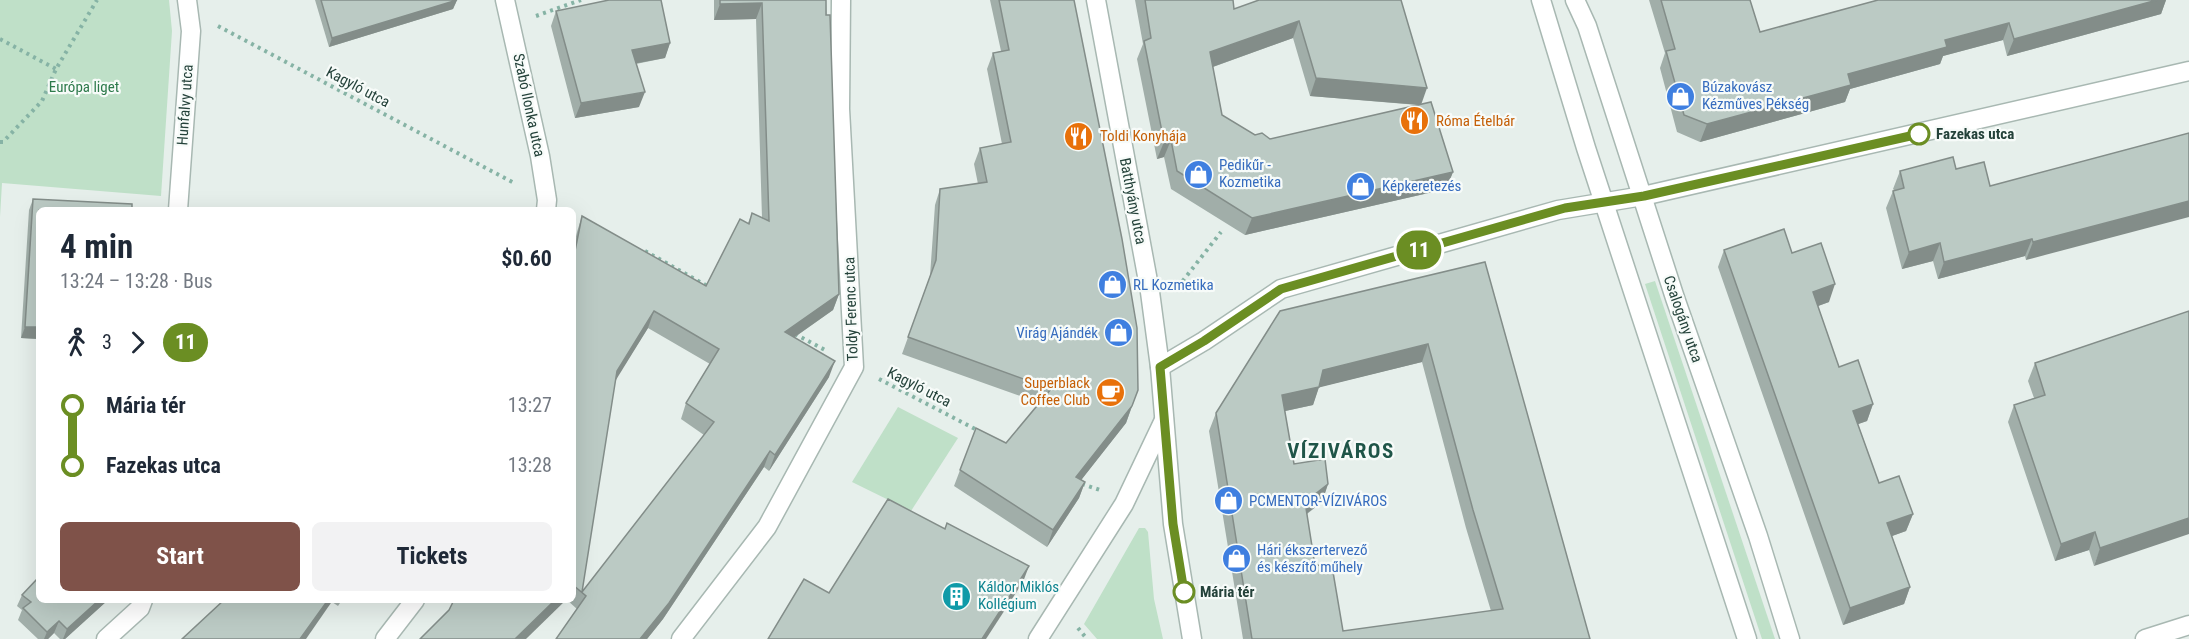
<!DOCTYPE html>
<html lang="en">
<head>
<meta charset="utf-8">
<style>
  :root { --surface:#fff; --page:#f2f2f3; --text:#1f2937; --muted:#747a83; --accent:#7f5249 }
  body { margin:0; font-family:"Roboto Condensed",sans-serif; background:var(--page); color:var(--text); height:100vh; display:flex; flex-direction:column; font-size:22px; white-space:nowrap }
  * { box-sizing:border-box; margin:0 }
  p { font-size:20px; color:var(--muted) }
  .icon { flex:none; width:33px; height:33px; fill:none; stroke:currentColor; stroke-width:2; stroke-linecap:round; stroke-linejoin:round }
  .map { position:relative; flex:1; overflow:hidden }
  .drawer { position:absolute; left:36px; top:207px; width:540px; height:396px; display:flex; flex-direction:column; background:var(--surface); border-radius:9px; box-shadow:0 6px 24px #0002 }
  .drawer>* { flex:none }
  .badge { padding:0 12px; border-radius:20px; font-size:21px; line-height:39px }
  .map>.badge { position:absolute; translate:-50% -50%; box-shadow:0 0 0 3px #fff }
  .legs { display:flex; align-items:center; gap:9px; height:66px; padding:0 24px; font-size:20px }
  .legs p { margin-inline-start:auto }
  .headline { display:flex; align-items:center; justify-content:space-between; height:102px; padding:0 24px }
  h1 { font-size:33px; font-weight:700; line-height:45px }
  .primary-button { display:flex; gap:12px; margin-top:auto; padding:12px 24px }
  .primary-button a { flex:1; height:69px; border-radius:9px; background:var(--accent); color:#fff; font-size:24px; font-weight:700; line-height:69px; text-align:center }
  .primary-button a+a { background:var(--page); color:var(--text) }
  ul { padding:0 24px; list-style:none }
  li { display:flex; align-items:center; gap:21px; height:60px; font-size:22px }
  li i { display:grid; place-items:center; width:9px; height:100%; margin:0 8px; background:currentColor }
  li i::after { content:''; width:15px; height:15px; margin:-8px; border:4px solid; border-radius:50%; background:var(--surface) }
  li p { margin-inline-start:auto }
  li:first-child i { background:linear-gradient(#0000 50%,currentColor 0) }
  li:last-child i { background:linear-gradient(currentColor 50%,#0000 0) }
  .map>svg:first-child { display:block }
  .green { fill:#bfe0c8 }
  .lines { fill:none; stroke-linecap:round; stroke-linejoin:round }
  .minor-casing { stroke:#a8b8b2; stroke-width:21 }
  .path { stroke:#86b3a5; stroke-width:4; stroke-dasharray:3 4.5; stroke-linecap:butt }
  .minor { stroke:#fff; stroke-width:18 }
  .wall { fill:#a1aea9; fill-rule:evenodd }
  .shaded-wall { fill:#838d89 }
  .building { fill:#bbcac4; stroke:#838d89; stroke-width:1.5; fill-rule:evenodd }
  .line-1-casing { stroke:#fff; stroke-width:14 }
  .line-1 { stroke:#6b8e23; stroke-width:9 }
  .stop-1-dot { fill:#fff; stroke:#6b8e23; stroke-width:3 }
  .labels { text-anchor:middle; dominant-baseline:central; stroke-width:4.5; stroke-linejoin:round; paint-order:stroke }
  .park-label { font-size:15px; fill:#2d7a4b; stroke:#f7fbf9 }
  .street-label { font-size:15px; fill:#24423a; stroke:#f7fbf9 }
  .shop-label { font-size:15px; fill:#366cbe; stroke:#f7fbf9; text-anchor:start }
  .food-label { font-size:15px; fill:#c56008; stroke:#f7fbf9; text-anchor:start }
  .stop-label { font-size:15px; font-weight:bold; fill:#24423a; stroke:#f7fbf9; text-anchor:start }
  .culture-label { font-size:15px; fill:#0d838f; stroke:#f7fbf9; text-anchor:start }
  .district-label { font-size:21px; font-weight:bold; letter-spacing:1.5px; fill:#1f5548; stroke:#f7fbf9 }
</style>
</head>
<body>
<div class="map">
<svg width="2189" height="639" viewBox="0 0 2189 639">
  <rect width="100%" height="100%" fill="#e6efeb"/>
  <!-- green -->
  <g class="green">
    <path d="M0,0H169L172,31L161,196L2,183L0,217Z"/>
    <path d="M1655,281L1775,639H1762L1645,284Z"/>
    <path d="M898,407L958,438L911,511L852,482Z"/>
    <path d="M1139,528H1145L1148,532L1154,599L1163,639H1097L1084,624Z"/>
  </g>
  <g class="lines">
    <defs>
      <g id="minor">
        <path d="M505,0L540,156L547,200L546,210"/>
        <path d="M1096,0L1150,292L1160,367L1173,524L1192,639"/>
        <path d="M1541,0L1586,148L1747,639"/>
        <path d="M1575,0L1587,26L1675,298L1758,536L1790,639"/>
        <path d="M178,210L191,31L187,0"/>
        <path d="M1160,367L1204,341L1281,289L1558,210L1643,196L2189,71"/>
        <path d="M106,639L140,608L143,600"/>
        <path d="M385,639L415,600"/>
        <path d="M681,639L767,527L854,367L840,109L841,0"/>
        <path d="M1038,639L1124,504L1164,420"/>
        <path d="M2145,639L2189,625"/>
      </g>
    </defs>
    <!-- minor casing -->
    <use href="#minor" class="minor-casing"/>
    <!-- path -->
    <g class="path">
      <path d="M536,16L581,0"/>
      <path d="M218,26L516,184"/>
      <path d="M0,39L56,69"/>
      <path d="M0,142H3L42,101L56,69L97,0"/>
      <path d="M645,251L709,287"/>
      <path d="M1178,287L1221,232"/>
      <path d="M795,334L825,350"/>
      <path d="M879,379L979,431"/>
      <path d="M1082,484L1100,490"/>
      <path d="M1078,628L1087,639"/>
    </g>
    <!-- minor -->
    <use href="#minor" class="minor"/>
  </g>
  <!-- wall -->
  <g class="wall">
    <path d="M315,0H457L453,9L329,47Z"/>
    <path d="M714,0H826L839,294L833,310L795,337L829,377L769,471L764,467L663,619L647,639H556L577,609L567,600H573V249L577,232L582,216L706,286L748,223L752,213L762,218L756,19L714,20ZM648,328L710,364L686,403L681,419L704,435L582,592L615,380Z"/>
    <path d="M990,0H1074L1138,390L1126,423L1081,480L1085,482L1079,498L1047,547L954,486L976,428L1006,443L1040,403L902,354L930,276L935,205L940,189L978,184L974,164L980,148L1002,144L987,69L993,53L1001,51Z"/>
    <path d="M1135,0H1233L1234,9L1401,0L1421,104L1453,172L1446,189L1245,235L1171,189L1164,157L1157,159L1137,59L1143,44ZM1293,38L1310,96L1418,105L1270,139L1255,135L1222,115L1213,67Z"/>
    <path d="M1649,0H1750L1760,32L1878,0H2166L2161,14L2007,56L2003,40L1943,56L1940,64L1850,89L1845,102L1700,142L1677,132L1660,68L1665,53Z"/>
    <path d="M556,11L670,43L665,58L636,64L639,107L575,118L551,26Z"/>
    <path d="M2189,133L2026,260L2025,256L1938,279L1933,261L1902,269L1886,208L1893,191L1894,190L1893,189L1900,171L1956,169L1990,186Z"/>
    <path d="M33,199L39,339L21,338L29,210Z"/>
    <path d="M1724,250L1792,253L1829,302L1818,306L1839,367L1873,404L1867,421L1858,424L1879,483L1913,514L1906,531L1892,536L1910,587L1904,604L1843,625L1718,267Z"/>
    <path d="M1485,262L1590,639H1243L1209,431L1216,413ZM1422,362L1466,528L1491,611L1343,631L1315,565L1307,514L1322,502L1328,484L1294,464L1285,411L1313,405L1319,387Z"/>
    <path d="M2189,311L2094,566L2089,550L2055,561L2008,422L2014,405L2034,398L2028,381L2035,363Z"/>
    <path d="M22,595L39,600H108L65,639H60L54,633L48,639H38L18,620L22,610L17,606Z"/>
    <path d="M224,600H342L338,606L332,602Z"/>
  </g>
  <!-- shaded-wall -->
  <g class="shaded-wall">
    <path d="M457,0L453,9L329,47L332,38Z"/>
    <path d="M2157,0H2166L2161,14L2007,56L2014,39Z"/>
    <path d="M762,3L756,19L714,20L720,4Z"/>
    <path d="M1299,21L1293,38L1204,70L1210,52Z"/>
    <path d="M2009,23L2003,40L1943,56L1940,64L1850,89L1845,102L1700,142L1707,124L1945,40Z"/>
    <path d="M670,43L665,58L627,65L632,50Z"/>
    <path d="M1316,78L1427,88L1421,105L1310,96Z"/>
    <path d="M645,92L639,107L575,118L581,103Z"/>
    <path d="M1171,140L1164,157L1157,159L1164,142Z"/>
    <path d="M1453,172L1446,189L1245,235L1252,218Z"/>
    <path d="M2189,201V217L2026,260L2033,242Z"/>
    <path d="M2032,239L2025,256L1938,279L1944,262Z"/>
    <path d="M1940,243L1933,261L1902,269L1909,252Z"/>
    <path d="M1835,284L1829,302L1807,310L1813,292Z"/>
    <path d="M839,294L833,310L779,348L785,332Z"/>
    <path d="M654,311L648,328L611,388L617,371Z"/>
    <path d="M25,327H39V339L21,338Z"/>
    <path d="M1428,344L1422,362L1317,388L1323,370Z"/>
    <path d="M835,361L829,377L769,471L775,455Z"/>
    <path d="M1319,387L1313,405L1276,413L1282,395Z"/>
    <path d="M1873,404L1867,421L1847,428L1853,411Z"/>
    <path d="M1132,406L1126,423L1071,493L1076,477Z"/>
    <path d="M770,451L764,467L663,619L647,639H640Z"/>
    <path d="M1085,482L1079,498L1047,547L1053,530Z"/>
    <path d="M1328,484L1322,502L1298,520L1305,502Z"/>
    <path d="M1913,514L1906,531L1881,540L1887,523Z"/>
    <path d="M2189,518V534L2094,566L2100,548Z"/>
    <path d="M2095,532L2089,550L2055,561L2061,544Z"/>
    <path d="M1029,566L1023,582L986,639H982Z"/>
    <path d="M1910,587L1904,604L1843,625L1850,608Z"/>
    <path d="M99,600H108L65,639H63L67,629Z"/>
    <path d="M328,600H333L306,639H300Z"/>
    <path d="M555,600H566L526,639H515Z"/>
    <path d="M59,621L54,633L48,639H44L47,632Z"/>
  </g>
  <!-- building -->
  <g class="building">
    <path d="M321,0H457L332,38Z"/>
    <path d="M609,0H661L670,43L632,50L645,92L581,103L556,11Z"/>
    <path d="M720,0H826V15H830L839,294L785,332L835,361L775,455L770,451L669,603L640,639H556L586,596L573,585V261L582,216L706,286L740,219L749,224L752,213L769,221L762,3L720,4ZM654,311L719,349L686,403L714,422L582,592L617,371Z"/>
    <path d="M999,0H1074L1122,239L1137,328L1138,390L1132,406L1076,477L1085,482L1053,530L960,470L976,428L1006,443L1051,389L908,337L936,260L940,189L987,182L980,148L1011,142L993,53L1009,50Z"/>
    <path d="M1145,0H1233L1234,9L1259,0H1401L1427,88L1316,78L1299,21L1210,52L1222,115L1255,135L1262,133L1270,139L1431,102L1453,172L1252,218L1177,171L1171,140L1164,142L1144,41L1151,38Z"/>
    <path d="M1661,0H1750L1760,32L1878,0H2157L2014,39L2009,23L1945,40L1947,47L1848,74L1851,85L1707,124L1684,115L1666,51L1675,49Z"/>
    <path d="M2189,133V201L2033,242L2032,239L1944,262L1940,243L1909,252L1893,191L1904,188L1900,171L1953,157L1956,169L1984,162L1990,186Z"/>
    <path d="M33,199L132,204V210H39V327H25Z"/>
    <path d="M1784,229L1792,253L1821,243L1835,284L1813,292L1839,367L1858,360L1873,404L1853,411L1879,483L1899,476L1913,514L1887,523L1910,587L1850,608L1724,250Z"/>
    <path d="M1485,262L1590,639H1252L1216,413L1280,311ZM1428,344L1473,510L1503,609L1343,631L1332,566L1315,565L1305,502L1328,484L1325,459L1294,464L1282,395L1319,387L1323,370Z"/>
    <path d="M2189,311V518L2100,548L2095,532L2061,544L2014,405L2045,395L2035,363Z"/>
    <path d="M888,499L945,529L947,523L1029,566L982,639H768L804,579L829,593Z"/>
    <path d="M39,577V600H99L67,629L59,621L47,632L23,608L31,602L22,595Z"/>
    <path d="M224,600H328L300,639H182Z"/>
    <path d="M454,600H555L515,639H420L449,610Z"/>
  </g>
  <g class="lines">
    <defs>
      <path id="line-1" d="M1184,592L1173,524L1160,367L1204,341L1281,289L1565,208L1644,196L1919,134"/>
    </defs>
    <!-- line-1 casing -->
    <use href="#line-1" class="line-1-casing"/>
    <!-- line-1 -->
    <use href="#line-1" class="line-1"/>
  </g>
  <!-- icons -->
  <defs>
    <symbol id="shop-disc" viewBox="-11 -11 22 22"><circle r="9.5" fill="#3f7fe0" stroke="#f7fbf9"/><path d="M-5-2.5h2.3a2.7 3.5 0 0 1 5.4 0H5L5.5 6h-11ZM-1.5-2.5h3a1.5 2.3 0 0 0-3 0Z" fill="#fff"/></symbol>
    <symbol id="restaurant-disc" viewBox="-11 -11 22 22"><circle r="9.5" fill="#e8710a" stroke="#f7fbf9"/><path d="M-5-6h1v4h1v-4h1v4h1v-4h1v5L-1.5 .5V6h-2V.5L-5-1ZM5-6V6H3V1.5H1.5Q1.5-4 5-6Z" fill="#fff"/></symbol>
    <symbol id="cafe-disc" viewBox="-11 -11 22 22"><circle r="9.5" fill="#e8710a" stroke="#f7fbf9"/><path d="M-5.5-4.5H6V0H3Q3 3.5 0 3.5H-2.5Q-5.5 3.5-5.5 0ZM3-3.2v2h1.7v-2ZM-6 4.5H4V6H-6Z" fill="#fff"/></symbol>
    <symbol id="building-disc" viewBox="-11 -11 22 22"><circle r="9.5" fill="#0f9aa8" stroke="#f7fbf9"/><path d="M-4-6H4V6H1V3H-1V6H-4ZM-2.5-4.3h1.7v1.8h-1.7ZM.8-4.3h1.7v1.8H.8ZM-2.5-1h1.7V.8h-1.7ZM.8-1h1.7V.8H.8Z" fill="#fff"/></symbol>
  </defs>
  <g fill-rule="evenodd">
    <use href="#shop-disc" x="1664" y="80" width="33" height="33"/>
    <use href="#restaurant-disc" x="1398" y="104" width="33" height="33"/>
    <use href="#restaurant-disc" x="1062" y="120" width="33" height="33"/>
    <use href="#shop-disc" x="1182" y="158" width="33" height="33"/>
    <use href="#shop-disc" x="1344" y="170" width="33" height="33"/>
    <use href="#shop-disc" x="1096" y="268" width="33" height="33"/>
    <use href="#shop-disc" x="1102" y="316" width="33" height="33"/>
    <use href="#cafe-disc" x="1094" y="376" width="33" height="33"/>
    <use href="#shop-disc" x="1212" y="484" width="33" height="33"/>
    <use href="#shop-disc" x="1220" y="542" width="33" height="33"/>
    <use href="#building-disc" x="940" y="580" width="33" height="33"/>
  </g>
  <!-- markers -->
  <g class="stop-1-dot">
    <circle cx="1919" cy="134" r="10"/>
    <circle cx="1184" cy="592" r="10"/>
  </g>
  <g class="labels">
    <!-- park labels -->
    <g class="park-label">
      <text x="84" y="87">Európa liget</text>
    </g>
    <!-- street labels -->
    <g class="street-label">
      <text transform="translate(358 87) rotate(28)">Kagyló utca</text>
      <text transform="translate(185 105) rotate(-86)">Hunfalvy utca</text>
      <text transform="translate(529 105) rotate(78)">Szabó Ilonka utca</text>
      <text transform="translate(1133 201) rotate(79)">Batthyány utca</text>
      <text transform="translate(851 309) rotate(-92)">Toldy Ferenc utca</text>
      <text transform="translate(1683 319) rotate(71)">Csalogány utca</text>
      <text transform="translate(919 387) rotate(27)">Kagyló utca</text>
    </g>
    <!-- shop labels -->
    <g class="shop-label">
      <text x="1702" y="87">Búzakovász<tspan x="1702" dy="17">Kézműves Pékség</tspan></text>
      <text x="1219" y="165">Pedikűr -<tspan x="1219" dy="17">Kozmetika</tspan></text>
      <text x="1382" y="186">Képkeretezés</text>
      <text x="1133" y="285">RL Kozmetika</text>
      <text x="1098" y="333" text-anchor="end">Virág Ajándék</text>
      <text x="1249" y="501">PCMENTOR-VÍZIVÁROS</text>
      <text x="1257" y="550">Hári ékszertervező<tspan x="1257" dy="17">és készítő műhely</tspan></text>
    </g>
    <!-- food labels -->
    <g class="food-label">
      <text x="1436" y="121">Róma Ételbár</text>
      <text x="1100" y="136">Toldi Konyhája</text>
      <text x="1090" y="383" text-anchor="end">Superblack<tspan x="1090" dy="17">Coffee Club</tspan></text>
    </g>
    <!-- stop labels -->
    <g class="stop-label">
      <text x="1936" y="134">Fazekas utca</text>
      <text x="1200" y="592">Mária tér</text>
    </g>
    <!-- culture labels -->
    <g class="culture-label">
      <text x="978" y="587">Káldor Miklós<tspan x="978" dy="17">Kollégium</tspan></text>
    </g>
    <!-- district labels -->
    <g class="district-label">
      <text x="1341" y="451">VÍZIVÁROS</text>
    </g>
  </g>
</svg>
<b class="badge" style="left:1419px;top:250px;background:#6b8e23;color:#fff">11</b>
<section class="drawer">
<div class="headline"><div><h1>4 min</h1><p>13:24 – 13:28 · Bus</p></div><b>$0.60</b></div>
<div class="legs"><svg class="icon" aria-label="walk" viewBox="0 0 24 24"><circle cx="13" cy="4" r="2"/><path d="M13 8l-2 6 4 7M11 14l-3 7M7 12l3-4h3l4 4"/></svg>3<svg class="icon" aria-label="forward" viewBox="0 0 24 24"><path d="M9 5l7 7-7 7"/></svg><b class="badge" style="background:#6b8e23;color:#fff">11</b></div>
<ul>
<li><i style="color:#6b8e23"></i><b>Mária tér</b><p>13:27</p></li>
<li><i style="color:#6b8e23"></i><b>Fazekas utca</b><p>13:28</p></li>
</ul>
<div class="primary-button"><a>Start</a><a>Tickets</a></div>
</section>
</div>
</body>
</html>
